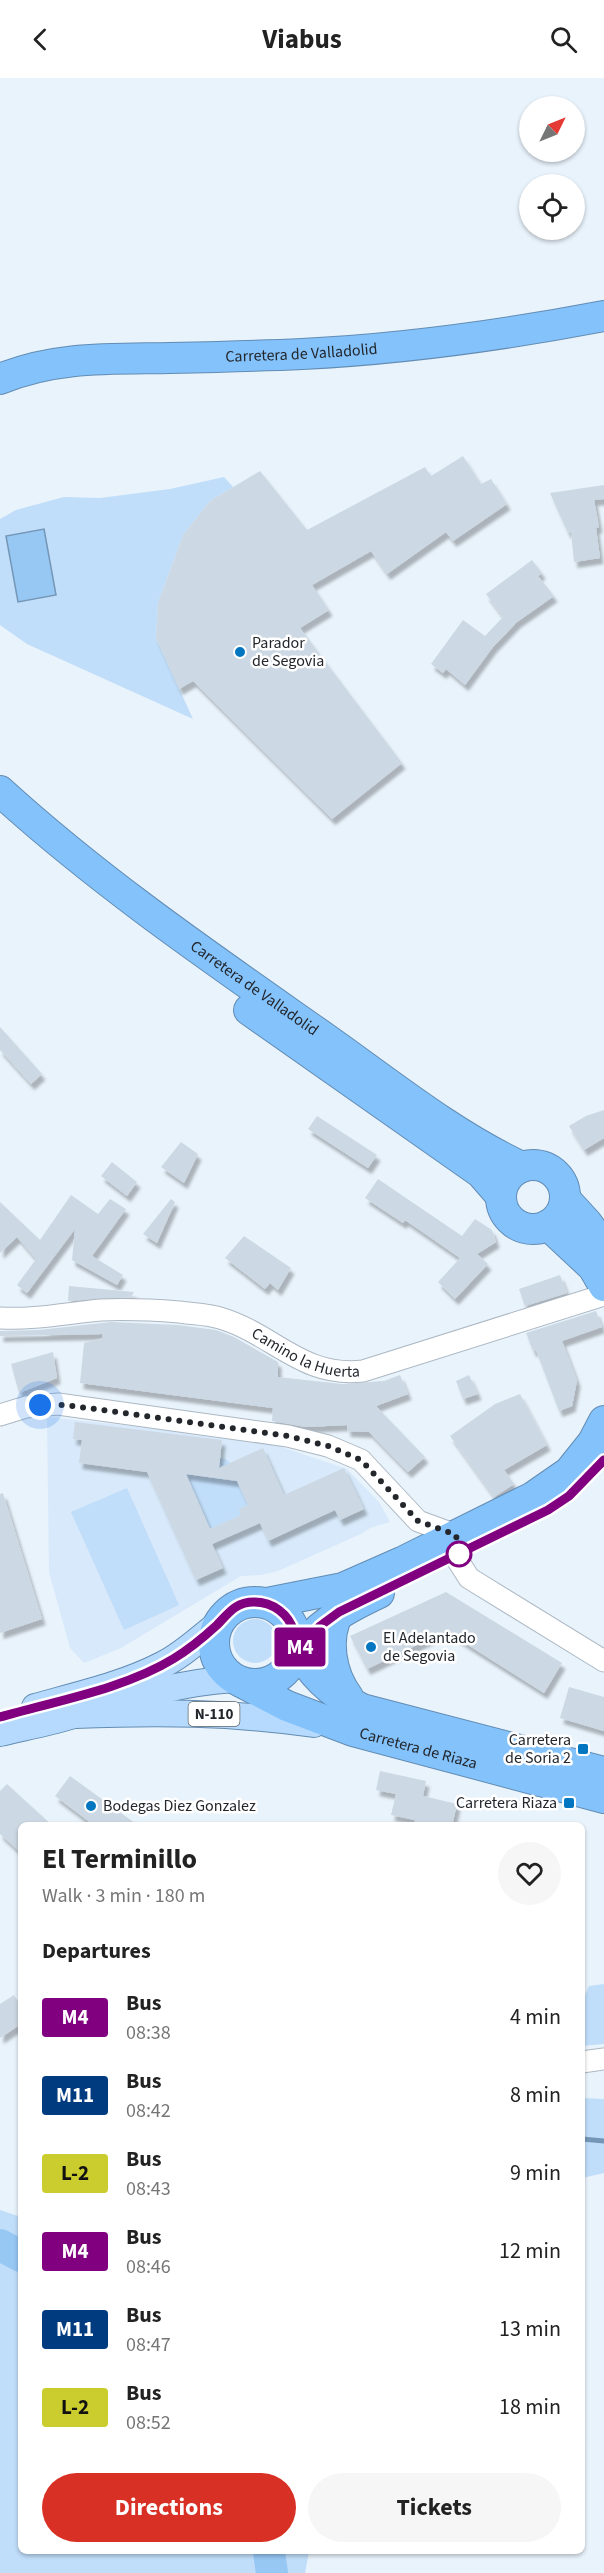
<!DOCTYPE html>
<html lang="en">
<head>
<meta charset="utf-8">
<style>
  :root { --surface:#fff; --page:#f6f6f6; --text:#222; --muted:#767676; --accent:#d93025 }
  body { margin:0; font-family:"Source Sans 3",sans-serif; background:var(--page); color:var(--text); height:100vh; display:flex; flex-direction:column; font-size:22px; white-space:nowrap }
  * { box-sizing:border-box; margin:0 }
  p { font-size:20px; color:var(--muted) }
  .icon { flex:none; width:33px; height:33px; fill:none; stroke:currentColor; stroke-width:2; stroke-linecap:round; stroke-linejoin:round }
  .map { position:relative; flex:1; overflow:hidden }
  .sheet { position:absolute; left:18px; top:1744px; width:567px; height:732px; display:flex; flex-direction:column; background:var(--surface); border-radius:9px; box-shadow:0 2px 4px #0004 }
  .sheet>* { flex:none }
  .badge { padding:0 12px; border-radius:4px; font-size:21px; line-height:39px }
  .needle { width:39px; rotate:47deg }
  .fabs { position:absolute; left:519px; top:18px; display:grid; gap:12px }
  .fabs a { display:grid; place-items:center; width:66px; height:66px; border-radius:50%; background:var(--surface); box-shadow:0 2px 4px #0004; font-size:30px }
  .you { position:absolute; width:30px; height:30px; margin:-15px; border:4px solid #fff; border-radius:50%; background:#1a73e8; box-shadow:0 0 0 9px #1a73e833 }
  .map>.badge { position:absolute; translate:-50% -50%; box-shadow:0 0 0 3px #fff }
  h2 { padding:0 24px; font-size:22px; line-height:54px }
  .round { display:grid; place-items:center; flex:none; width:63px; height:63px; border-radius:32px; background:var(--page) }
  .headline { display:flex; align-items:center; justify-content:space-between; height:102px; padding:0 24px }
  h1 { font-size:28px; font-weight:700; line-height:45px }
  .primary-button { display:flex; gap:12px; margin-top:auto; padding:12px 24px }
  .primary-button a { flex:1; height:69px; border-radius:36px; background:var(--accent); color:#fff; font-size:24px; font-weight:700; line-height:69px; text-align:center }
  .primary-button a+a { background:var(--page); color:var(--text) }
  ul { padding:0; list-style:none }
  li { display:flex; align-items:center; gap:18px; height:78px; padding:0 24px }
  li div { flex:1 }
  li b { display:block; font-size:22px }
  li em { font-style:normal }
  li .badge { min-width:66px; font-weight:700; text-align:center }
  header { display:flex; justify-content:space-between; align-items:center; height:78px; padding:0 24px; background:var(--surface); font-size:27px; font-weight:700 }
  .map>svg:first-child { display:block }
  .built { fill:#d7e9fa }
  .green { fill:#c0ddf9 }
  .water { fill:#97c7f3; stroke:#7497b7; stroke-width:1.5 }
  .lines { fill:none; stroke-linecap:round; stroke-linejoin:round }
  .stream { stroke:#7497b7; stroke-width:5 }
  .river { stroke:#97c7f3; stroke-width:32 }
  .building { fill:#ccd8e3; fill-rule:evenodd; filter:url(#shadow) }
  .minor-casing { stroke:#acb8c3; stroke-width:23 }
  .major-casing { stroke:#628cb3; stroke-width:28 }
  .highway-casing { stroke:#628cb3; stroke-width:32 }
  .minor { stroke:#fff; stroke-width:21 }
  .major { stroke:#b5dafd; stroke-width:26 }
  .highway { stroke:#84c2fb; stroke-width:30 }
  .line-casing { stroke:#fff; stroke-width:14 }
  .line { stroke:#800080; stroke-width:9 }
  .walk { stroke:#23272c; stroke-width:6; stroke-dasharray:0 10.8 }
  .poi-dot { fill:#0276c0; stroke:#fff; stroke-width:2 }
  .stop-dot { fill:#fff; stroke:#800080; stroke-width:3 }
  .labels { text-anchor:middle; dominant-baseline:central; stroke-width:5; stroke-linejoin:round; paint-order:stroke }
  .shield { fill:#fff; stroke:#65686b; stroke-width:1.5 }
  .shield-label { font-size:15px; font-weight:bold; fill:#23272c }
  .street-label { font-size:16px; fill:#23272c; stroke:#fff }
  .poi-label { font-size:16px; fill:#23272c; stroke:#fff; text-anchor:start }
</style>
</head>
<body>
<header><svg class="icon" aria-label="back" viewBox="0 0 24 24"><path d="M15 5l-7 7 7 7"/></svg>Viabus<svg class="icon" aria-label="search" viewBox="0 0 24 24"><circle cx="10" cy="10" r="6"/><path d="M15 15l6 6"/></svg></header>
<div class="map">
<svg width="604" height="2495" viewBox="0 0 604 2495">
  <defs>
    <filter id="shadow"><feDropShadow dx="3.5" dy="6" stdDeviation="1.5" flood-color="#0004"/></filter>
  </defs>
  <rect width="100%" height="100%" fill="#e9f3fc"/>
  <!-- built -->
  <path class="built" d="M47,1339L261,1362L347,1391L379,1424L390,1444L370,1450L363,1455L278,1493L261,1497L241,1498L121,1570L84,1585L70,1570L49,1494Z"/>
  <!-- green -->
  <g class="green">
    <path d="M224,399L233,409L210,423L183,457L158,525L156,560L193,641L27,566L0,547V441L16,432L64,419L100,420L170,411Z"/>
    <path d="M220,1380L226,1381L230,1385L248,1427L239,1431L241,1437L210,1451L186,1396L217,1400Z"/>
    <path d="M127,1410L179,1527L124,1552L71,1434Z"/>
    <circle cx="255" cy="1563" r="22"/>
    <path d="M604,1906V1966L582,1968V1924L589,1908Z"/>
    <path d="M582,2020L604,2021V2095L582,2100Z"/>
    <path d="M0,2132L21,2139V2474H309L305,2495H0Z"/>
  </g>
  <!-- water -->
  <path class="water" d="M44,451L56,517L18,524L6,458Z"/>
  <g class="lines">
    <!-- stream -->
    <path class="stream" d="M582,2061L604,2063"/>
    <!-- river -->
    <g class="river">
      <path d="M0,2167L21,2178"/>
      <path d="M269,2474L272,2495"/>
    </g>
  </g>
  <!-- building -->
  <g class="building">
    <path d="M463,378L481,406L491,401L507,426L453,463L446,454L387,496L371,473L312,507L329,532L300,550L402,685L332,741L193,603L179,611L156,560L158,525L183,457L210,423L260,393L307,452L425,389L431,398Z"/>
    <path d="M604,407V421L594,422L599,449L596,450L600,480L574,484L571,454L568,455L550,415Z"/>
    <path d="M532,482L542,495L538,498L554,518L517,544L493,569L465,607L446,591L443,595L431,586L463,542L485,558L503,539L486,516Z"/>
    <path d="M0,949L42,996L31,1006L0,972Z"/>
    <path d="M604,1032V1060L584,1072L569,1048L586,1038Z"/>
    <path d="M317,1038L377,1077L368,1090L308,1051Z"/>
    <path d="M181,1064L198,1076L184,1105L161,1089Z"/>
    <path d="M112,1084L137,1104L127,1118L101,1098Z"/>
    <path d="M378,1101L462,1158L475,1141L492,1152L496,1164L477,1176L488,1186L455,1221L438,1204L460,1180L405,1142L403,1145L365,1120Z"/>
    <path d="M71,1117L98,1136L110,1121L126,1131L92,1178L123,1197L117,1207L72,1182L75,1151L27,1215L17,1207L36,1181L17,1159L0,1175V1124L40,1162Z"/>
    <path d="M171,1121L175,1124L157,1165L143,1156Z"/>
    <path d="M244,1158L291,1190L278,1212L270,1205L265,1211L225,1180Z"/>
    <path d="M560,1197L567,1215L525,1228L519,1211Z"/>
    <path d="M69,1208L134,1214L131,1219L68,1223Z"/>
    <path d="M596,1233L602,1249L562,1263L577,1303L572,1328L559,1333L536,1272L533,1273L526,1255Z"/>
    <path d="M111,1244L178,1247L216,1252L234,1259L278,1284V1299L342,1306L384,1303L400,1297L408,1316L376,1328L425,1379L408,1394L369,1354L347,1353V1347L306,1349L272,1343L273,1330L80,1305L84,1265L103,1260L102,1256L0,1258V1253L39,1252Z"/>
    <path d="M53,1274L57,1300L19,1315L11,1286Z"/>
    <path d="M469,1297L478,1316L463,1321L456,1303Z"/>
    <path d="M520,1316L547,1367L504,1392L514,1406L494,1419L450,1358L495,1326Z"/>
    <path d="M75,1344L222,1362L219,1390L263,1370L284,1417L344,1390L364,1431L340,1442L335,1432L268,1463L260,1445L212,1466L223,1490L196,1502L147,1394L79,1385L82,1362L73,1361ZM186,1396L237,1403L248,1427L239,1431L241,1437L210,1451Z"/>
    <path d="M3,1415L42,1541L0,1555V1416Z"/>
    <path d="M446,1514L562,1585L544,1615L446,1553L367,1591L350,1558Z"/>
    <path d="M569,1609L604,1619V1653L560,1640Z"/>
    <path d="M380,1693L426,1703L423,1718L457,1726L452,1748H414L415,1742L391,1737L396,1716L376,1712Z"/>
    <path d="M70,1698L139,1748H95L55,1718Z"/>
    <path d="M7,1706L53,1748H21V1775L0,1756V1713Z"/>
    <path d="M14,1917L21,1928V1946L0,1960V1926Z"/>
  </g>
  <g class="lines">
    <defs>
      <g id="minor">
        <path id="s1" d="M0,1240C34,1242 67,1235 101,1232C127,1231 153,1232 179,1234C193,1236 207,1236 220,1240C274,1256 302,1300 363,1293L604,1217"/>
        <path d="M0,1337L26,1329L58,1326L288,1358L328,1368L361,1382L418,1443L456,1457"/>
        <path d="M455,1478L469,1500L604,1583"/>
        <path d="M582,1984L604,1981"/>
      </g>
      <g id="major">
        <path d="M35,1629C78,1617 123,1607 162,1587C183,1577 200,1560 218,1546"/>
        <path d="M75,1637C157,1634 231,1634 314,1646"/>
        <path d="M0,1655C25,1649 52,1644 77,1636C129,1620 180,1604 235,1601"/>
      </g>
      <g id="highway">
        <path id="s2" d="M0,301C55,278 111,281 170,280C214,279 258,278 302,276C404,271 504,257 604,238"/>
        <path id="s3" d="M0,713C101,805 214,882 325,960C389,1005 451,1056 522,1089"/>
        <path d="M249,932L481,1095L501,1118"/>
        <circle cx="533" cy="1119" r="32"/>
        <path d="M565,1121L587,1145L604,1169"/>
        <path d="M548,1147L593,1189L604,1208"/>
        <circle cx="255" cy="1565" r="41"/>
        <path d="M267,1525L343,1510L402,1484L533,1419L569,1394L593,1364L604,1343"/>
        <path d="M339,1534C324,1560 331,1596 348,1619"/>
        <path d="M296,1567C310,1596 333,1617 362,1631L604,1694"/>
        <path d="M293,1581C315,1547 343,1532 379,1515"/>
        <path id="s4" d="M241,1604L287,1628L353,1653L604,1720"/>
      </g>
    </defs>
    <!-- minor casing -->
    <use href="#minor" class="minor-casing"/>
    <!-- major casing -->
    <use href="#major" class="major-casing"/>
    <!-- highway casing -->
    <use href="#highway" class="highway-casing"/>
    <!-- minor -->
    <use href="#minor" class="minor"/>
    <!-- major -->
    <use href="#major" class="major"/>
    <!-- highway -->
    <use href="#highway" class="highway"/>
  </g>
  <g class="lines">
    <defs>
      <path id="line" d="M0,1639C55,1623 124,1611 173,1581C188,1572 204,1559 217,1547C228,1536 235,1524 254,1524C273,1524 289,1536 294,1554C296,1561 295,1566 298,1572L320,1548L339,1534L548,1432L569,1418L604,1382"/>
    </defs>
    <!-- line casing -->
    <use href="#line" class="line-casing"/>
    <!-- line -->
    <use href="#line" class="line"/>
    <!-- walk -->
    <path class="walk" d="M40,1327H66L288,1358L328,1368L361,1382L418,1443L456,1457L459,1476"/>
  </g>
  <!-- markers -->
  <g class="poi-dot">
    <circle cx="240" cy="574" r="6"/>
    <circle cx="371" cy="1569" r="6"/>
    <rect x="577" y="1665" width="12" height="12" rx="3"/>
    <rect x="563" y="1719" width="12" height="12" rx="3"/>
    <circle cx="91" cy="1728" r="6"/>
  </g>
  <circle class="stop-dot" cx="459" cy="1476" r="12"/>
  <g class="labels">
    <!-- shield labels -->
    <rect class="shield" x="188.5" y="1624" width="51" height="24" rx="4.5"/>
    <g class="shield-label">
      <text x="214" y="1636">N-110</text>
    </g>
    <!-- street labels -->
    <g class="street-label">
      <text stroke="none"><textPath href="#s2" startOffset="304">Carretera de Valladolid</textPath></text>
      <text stroke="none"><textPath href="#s3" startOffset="322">Carretera de Valladolid</textPath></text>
      <text stroke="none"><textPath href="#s1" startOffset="315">Camino la Huerta</textPath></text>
      <text stroke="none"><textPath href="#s4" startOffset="190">Carretera de Riaza</textPath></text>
    </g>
    <!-- poi labels -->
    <g class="poi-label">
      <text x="252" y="565">Parador<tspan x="252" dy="18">de Segovia</tspan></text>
      <text x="383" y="1560">El Adelantado<tspan x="383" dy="18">de Segovia</tspan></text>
      <text x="571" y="1662" text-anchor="end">Carretera<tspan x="571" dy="18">de Soria 2</tspan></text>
      <text x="557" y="1725" text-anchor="end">Carretera Riaza</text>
      <text x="103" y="1728">Bodegas Diez Gonzalez</text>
    </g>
  </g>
</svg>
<div class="fabs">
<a><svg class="needle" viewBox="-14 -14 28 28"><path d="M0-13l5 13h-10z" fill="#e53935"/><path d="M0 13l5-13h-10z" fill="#767676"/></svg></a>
<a><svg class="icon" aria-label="locate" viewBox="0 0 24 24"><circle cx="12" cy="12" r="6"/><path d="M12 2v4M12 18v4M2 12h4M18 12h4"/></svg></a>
</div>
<div class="you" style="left:40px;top:1327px"></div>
<b class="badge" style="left:300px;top:1569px;background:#800080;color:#fff">M4</b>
<section class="sheet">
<div class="headline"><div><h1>El Terminillo</h1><p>Walk · 3 min · 180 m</p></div><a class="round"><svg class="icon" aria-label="heart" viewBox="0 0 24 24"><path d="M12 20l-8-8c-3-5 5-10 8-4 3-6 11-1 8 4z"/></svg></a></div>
<h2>Departures</h2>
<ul>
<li><span class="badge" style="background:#800080;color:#fff">M4</span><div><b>Bus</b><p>08:38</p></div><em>4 min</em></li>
<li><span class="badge" style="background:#003b80;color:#fff">M11</span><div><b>Bus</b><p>08:42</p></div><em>8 min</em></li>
<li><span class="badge" style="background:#cbcc2d;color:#111">L-2</span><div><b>Bus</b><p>08:43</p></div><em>9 min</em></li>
<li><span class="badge" style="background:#800080;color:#fff">M4</span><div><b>Bus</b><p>08:46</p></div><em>12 min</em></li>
<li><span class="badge" style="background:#003b80;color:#fff">M11</span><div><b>Bus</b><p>08:47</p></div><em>13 min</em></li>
<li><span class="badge" style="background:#cbcc2d;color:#111">L-2</span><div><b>Bus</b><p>08:52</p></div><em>18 min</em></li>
</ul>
<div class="primary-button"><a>Directions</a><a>Tickets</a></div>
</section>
</div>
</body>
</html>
